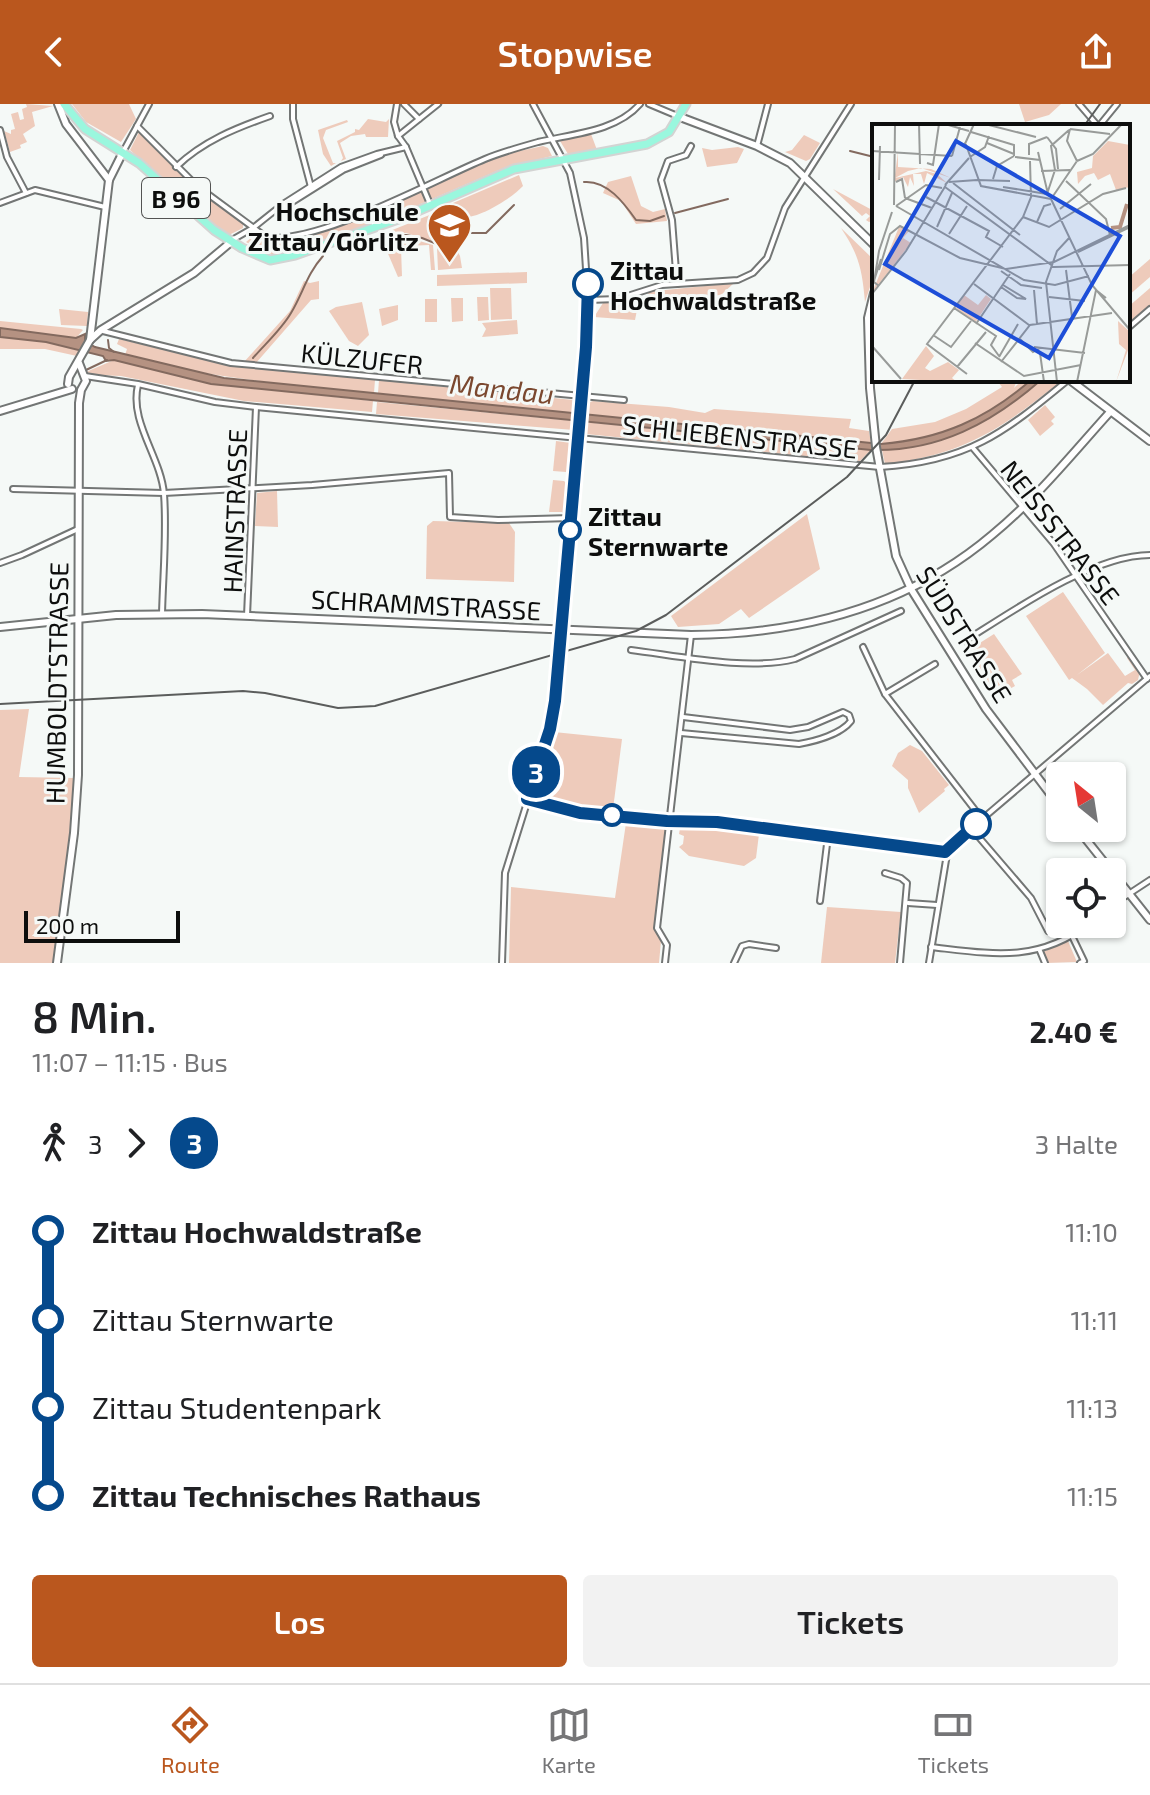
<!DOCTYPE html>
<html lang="de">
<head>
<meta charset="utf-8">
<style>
  :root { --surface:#fff; --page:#f2f2f2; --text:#202124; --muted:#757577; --line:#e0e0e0; --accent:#ba571e }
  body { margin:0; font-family:"Exo 2",sans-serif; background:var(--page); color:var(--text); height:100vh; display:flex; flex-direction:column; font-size:30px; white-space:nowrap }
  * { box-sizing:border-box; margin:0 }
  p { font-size:26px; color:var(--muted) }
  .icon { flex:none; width:44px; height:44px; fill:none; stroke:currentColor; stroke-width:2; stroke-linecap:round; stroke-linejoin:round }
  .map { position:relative; height:859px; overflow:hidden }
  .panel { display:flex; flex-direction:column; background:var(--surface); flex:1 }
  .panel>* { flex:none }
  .badge { padding:0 16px; border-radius:26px; font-size:28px; line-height:52px }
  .needle { width:52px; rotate:330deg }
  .buttons { position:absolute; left:1046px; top:658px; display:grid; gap:16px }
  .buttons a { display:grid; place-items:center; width:80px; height:80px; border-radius:8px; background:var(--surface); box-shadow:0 2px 6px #0004; font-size:40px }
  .scale { position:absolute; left:24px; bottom:20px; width:156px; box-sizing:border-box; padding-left:8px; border:4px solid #0d0e0d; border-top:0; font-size:22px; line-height:28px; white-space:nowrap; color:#0d0e0d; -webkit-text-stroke:6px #f5f9f7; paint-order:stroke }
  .map>.badge { position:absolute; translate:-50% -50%; box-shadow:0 0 0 4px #fff }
  .legs { display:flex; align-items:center; gap:12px; height:88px; padding:0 32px; font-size:26px }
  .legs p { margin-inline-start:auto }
  .summary { display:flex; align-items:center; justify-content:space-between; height:136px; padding:0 32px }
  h1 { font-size:44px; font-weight:600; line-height:60px }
  .action { display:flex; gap:16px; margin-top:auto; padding:16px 32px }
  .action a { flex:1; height:92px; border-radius:8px; background:var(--accent); color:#fff; font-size:32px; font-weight:600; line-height:92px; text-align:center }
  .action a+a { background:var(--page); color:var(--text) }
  ul { padding:0 32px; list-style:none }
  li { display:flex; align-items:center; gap:28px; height:88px; font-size:30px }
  li i { display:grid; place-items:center; width:12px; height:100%; margin:0 10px; background:currentColor }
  li i::after { content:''; width:20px; height:20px; margin:-10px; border:6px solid; border-radius:50%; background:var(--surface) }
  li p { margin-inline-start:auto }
  li:first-child i { background:linear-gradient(#0000 50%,currentColor 0) }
  li:last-child i { background:linear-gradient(currentColor 50%,#0000 0) }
  header { display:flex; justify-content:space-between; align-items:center; height:104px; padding:0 32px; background:var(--accent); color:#fff; font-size:36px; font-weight:600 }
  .menu { display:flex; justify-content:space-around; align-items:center; height:112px; border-top:2px solid var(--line); background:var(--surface); font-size:22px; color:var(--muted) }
  .menu a { display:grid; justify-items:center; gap:4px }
  .menu .on { color:var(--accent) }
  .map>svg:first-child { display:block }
  .green { fill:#eecbbb }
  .water { fill:#b59282; stroke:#836a5f; stroke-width:2 }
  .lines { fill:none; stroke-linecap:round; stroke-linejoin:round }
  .stream { stroke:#836a5f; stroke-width:2 }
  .street-casing { stroke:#737675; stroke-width:8 }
  .secondary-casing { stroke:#737675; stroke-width:10 }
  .primary-casing { stroke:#d3d4d3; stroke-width:11 }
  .street { stroke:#fff; stroke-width:4 }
  .secondary { stroke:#fff; stroke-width:6 }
  .primary { stroke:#9af7de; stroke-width:7 }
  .rail { stroke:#5b5d5c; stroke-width:2 }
  .line-1-casing { stroke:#fff; stroke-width:18 }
  .line-1 { stroke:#05498c; stroke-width:12 }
  .stop-1-dot { fill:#fff; stroke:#05498c; stroke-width:4 }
  .labels { text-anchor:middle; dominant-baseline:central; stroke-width:6; stroke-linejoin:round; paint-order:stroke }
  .shield { fill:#f5f9f7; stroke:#535453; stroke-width:2 }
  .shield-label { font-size:24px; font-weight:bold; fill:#0d0e0d }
  .poi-label { font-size:26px; font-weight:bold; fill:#0d0e0d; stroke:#f5f9f7; text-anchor:end }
  .stop-label { font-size:26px; font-weight:bold; fill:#0d0e0d; stroke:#f5f9f7; text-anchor:start }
  .street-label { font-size:26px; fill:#0d0e0d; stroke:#f5f9f7 }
  .water-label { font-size:28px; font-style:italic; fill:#7b482f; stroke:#f5f9f7 }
  .inset-river { fill:none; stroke:#b59282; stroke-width:4 }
  .inset-road { fill:none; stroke:#989b99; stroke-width:2 }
  .view { fill:#1d4ed8; fill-opacity:0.15; stroke:#1d4ed8; stroke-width:4 }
  .inset-edge { fill:none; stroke:#0d0e0d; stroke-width:4 }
</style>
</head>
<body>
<header><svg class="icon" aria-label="back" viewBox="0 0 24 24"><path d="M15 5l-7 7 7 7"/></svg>Stopwise<svg class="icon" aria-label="share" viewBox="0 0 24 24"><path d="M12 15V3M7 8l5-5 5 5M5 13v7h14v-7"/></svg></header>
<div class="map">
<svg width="1150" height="859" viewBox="0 0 1150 859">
  <rect width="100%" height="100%" fill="#f5f9f7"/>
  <!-- green -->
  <g class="green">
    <path d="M26,0L53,2L32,8L35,22L23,30L27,38L20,41L21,44L10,48L4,27L11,30V26L15,25L11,10L18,8L20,16L24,15L22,5L27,3Z"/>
    <path d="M72,0H129L136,15L121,38L86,18Z"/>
    <path d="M1019,0H1061L1049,11L1025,18Z"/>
    <path d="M368,15L386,18L389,15L388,33H366L365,30L351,32L340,39L346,55L341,57L343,54L337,37L355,28V25L359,26Z"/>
    <path d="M347,16L348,18L326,26L323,34L333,59H336L331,62L323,50L318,26Z"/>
    <path d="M140,26L195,84L243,120V124L227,132L130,46Z"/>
    <path d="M591,30L597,46L568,50L560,37Z"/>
    <path d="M804,31L820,39L810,55L806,57L785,48L792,46Z"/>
    <path d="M543,42L548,44L552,52L504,64L377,119L284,150H266L246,138L257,129L269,137L301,133L317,128L398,97L501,51Z"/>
    <path d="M738,43L744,45L737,59L707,63L702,44L712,46Z"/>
    <path d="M519,71L523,82C511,95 474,118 458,113L453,99Z"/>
    <path d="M631,72L641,102L653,108L665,105L667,117L636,120L621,97L603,89L608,78Z"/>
    <path d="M833,85L874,107V116L869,118L866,116L870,112L866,109L862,112Z"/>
    <path d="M432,110L433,137L406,129L383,132L385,129Z"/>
    <path d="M841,124L874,156V171L865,198C862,165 859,151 841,124Z"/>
    <path d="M406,133L433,141L435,166H431L429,141L386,143L384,136Z"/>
    <path d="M455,142L460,152L462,164L438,166L437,144L448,145Z"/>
    <path d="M401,144L402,172L398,173L386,145Z"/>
    <path d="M1150,155V173L1128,192V174Z"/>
    <path d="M527,168V179L437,182V171Z"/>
    <path d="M304,177L310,179L319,177V195L311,196L256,259L244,258L290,207Z"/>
    <path d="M734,179L721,191L656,196L646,188Z"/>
    <path d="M511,184L512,215L491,216L490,184Z"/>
    <path d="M1150,184V201L1128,219V203Z"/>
    <path d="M639,191L646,196V201H638L635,216L594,213L603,199L625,197Z"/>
    <path d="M477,193H488L489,216L478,217Z"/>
    <path d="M451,194H463V217L452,218Z"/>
    <rect x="425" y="195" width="12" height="23"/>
    <path d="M362,198L369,231L358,242L349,237L329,207L336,203Z"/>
    <path d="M398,201V216L382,222L379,205Z"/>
    <path d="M59,205L88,208L87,222L61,221Z"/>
    <path d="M517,216L518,230L482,233L486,225L482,219Z"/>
    <path d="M0,217L81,225L83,226L76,234L0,224Z"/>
    <path d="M0,233L46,238L80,247L77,252L45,245H0Z"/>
    <path d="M119,235L230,261L375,276L374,289C290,281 207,274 125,251L127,245L117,240Z"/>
    <path d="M114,256L211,280L373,297L372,308L244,297L121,272L96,271L86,268Z"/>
    <path d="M379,276L573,296L577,299L576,310L378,289Z"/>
    <path d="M1002,276H1017L1014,284L1022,276H1031C986,315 941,335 881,340L892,325L935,318L966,305L1002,283L998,278Z"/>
    <path d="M1041,276L1060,278C1001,325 963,351 885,360L882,346C945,340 993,318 1041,276Z"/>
    <path d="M593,297L669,303L705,309L714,305L851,315L849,324L869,327L871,339L584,310L587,299Z"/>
    <path d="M377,298L575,317L574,326L376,310Z"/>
    <path d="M1045,301L1055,313L1051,317L1054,320L1040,332L1028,316Z"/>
    <path d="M584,318L871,346L859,358L586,330L583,327Z"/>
    <path d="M556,337L571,339L569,364L566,368L553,367Z"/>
    <path d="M553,376L564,377L568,381L565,411L562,408H549Z"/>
    <path d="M277,387L278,423L255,422L257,389Z"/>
    <path d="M807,410L820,465L749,514L741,505L719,520L678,523L671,512Z"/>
    <path d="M433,417L509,419L515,428L514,478L426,475L427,422Z"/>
    <path d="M1063,488L1105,549L1077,571L1108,549L1125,572L1135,566L1127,554L1129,552L1140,567L1138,576L1132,580L1128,579L1103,601L1087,585L1072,574L1069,576L1026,512Z"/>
    <path d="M994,530L1022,570L1012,576L1015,582L997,592L967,542L972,539L975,542Z"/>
    <path d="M29,605L19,673L74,674L69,764L54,859H0V606Z"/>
    <path d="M554,628L622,635L613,705L563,699L536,691L535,685Z"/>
    <path d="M910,641L922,647L949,681L944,685L945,687L919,709L908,684V676L892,662L898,649Z"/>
    <path d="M626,719L667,724L655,821L661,837L659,859H509L511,783L615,794Z"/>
    <path d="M680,724L759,730L756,754L744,762L689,752L679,743L683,740L684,732L679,730Z"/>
    <path d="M827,803L901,808L895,859H821Z"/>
    <path d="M1068,837L1077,858L1047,859L1043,848Z"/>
  </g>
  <!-- water -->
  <path class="water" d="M0,224L76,234L85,230V237L95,243L224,274L881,340C941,335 986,315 1031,276H1041C992,319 938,348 871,346L211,280L114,256L106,257L103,252L46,238L0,233Z"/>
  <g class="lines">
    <!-- stream -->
    <g class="stream">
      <path d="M850,47L874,53"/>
      <path d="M584,78C607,76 624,99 636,116L650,117L664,112"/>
      <path d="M675,109L728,95"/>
      <path d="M373,134H375"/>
      <path d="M383,134L406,131L422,134L447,144L463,129H486L514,101"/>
      <path d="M108,236L109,244L114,248"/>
      <path d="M253,254C265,240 281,226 291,209C303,189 307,170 323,152"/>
      <path d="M86,266L107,256"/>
    </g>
    <defs>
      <g id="street">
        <path d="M293,0V15L311,83"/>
        <path d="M397,0L394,18L398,32L406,43L430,100"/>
        <path d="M404,0L419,15"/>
        <path d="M649,0L680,13"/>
        <path d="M1079,0L1098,22"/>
        <path d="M137,22L197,82L266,133C317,141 434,76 485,55C502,48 520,43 538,38C571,30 616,28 640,0"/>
        <path d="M1099,22L1117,0"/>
        <path d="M0,26L7,53L26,89"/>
        <path d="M398,32L438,0"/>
        <path d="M757,42L768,0"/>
        <path d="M123,48L149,0"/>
        <path d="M176,63C203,37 236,24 270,12"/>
        <path d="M0,99L35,86L105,103"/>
        <path d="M281,105L343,66L381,51"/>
        <path d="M369,107L375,123"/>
        <path d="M232,136L253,124L283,100L341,63L377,50L406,43"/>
        <path d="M677,180L672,116L661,76L668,57L686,51L691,42"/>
        <path d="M588,196L618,195L662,181L738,176L753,169L767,154L785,104L851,0"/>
        <path d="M1128,224L1150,205"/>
        <path d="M103,227L231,259L624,296"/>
        <path d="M85,272L138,280L215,298L256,303L880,363C967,358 1004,329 1068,276"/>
        <path d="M138,281C129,318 161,353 164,390C167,429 163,470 162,510"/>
        <path d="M973,344L1054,440L1147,575"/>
        <path d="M13,385L164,389L312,381L449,369L450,413L498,416L571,414"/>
        <path d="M0,459L22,451L78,425"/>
        <path d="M247,512L256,303"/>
        <path d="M965,537C1014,506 1093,451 1150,451"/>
        <path d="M863,543L885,590L982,715"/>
        <path d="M631,546C679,552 749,567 795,555L901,507"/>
        <path d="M885,590L935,560"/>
        <path d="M681,629L799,640C816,637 841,630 851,617L849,611L843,608L808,623L790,626L683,613"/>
        <path d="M527,695L580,709L670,717L717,718L945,748"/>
        <path d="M971,724L1031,794L1048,827"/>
        <path d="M885,769L901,774L907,779L900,859"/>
        <path d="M820,797L828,732"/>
        <path d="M908,799L937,801"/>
        <path d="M1112,801L1150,776"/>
        <path d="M1073,834L1084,857L1080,859"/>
        <path d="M931,843C993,850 1037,859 1089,820"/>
        <path d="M1040,847L1045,859"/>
        <path d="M502,859L505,769L550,625L555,597L588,196L584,134L570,69L533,0"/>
        <path d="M665,859L667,841L657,824L691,531"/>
        <path d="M734,859L742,842L749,840L776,844"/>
        <path d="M929,859L948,744L1150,572"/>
      </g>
      <g id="secondary">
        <path d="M58,0L66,20L109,76"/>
        <path d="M680,13L757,42L790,59L874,141"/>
        <path d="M874,189L868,214L870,284L876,343L896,452L911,485L986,605L1060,703"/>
        <path d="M90,236L101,226L194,169L231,138"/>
        <path d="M1070,276L1150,337"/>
        <path d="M68,280L69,273L90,236L109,76L123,48"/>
        <path d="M0,307L72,285"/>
        <path d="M0,523L116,511L202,510L691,531C800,530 907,503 992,431C1036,395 1072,350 1110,308"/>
        <path d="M1077,724L1112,768"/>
        <path d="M1112,768L1150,816"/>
        <path d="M57,859L74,729L78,671L79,299L81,286L86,277L79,259"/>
      </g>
      <path id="primary" d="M64,0L85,25L139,59L214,126L242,144L270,156L295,151L404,113L514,65L647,40L669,28L686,0"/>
    </defs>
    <!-- street casing -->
    <use href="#street" class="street-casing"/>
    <!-- secondary casing -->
    <use href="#secondary" class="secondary-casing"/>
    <!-- primary casing -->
    <use href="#primary" class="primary-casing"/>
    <!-- street -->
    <use href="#street" class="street"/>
    <!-- secondary -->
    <use href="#secondary" class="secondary"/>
    <!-- primary -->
    <use href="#primary" class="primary"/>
    <!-- rail -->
    <g class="rail">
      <path d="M1084,22L1100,0"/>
      <path d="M0,600L243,587L265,589L338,604L375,602L636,527L666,511L847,373L886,331L915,276"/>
    </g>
  </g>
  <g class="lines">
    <defs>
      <path id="line-1" d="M588,180L586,243L555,597L550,625L527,695L580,709L667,717L717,718L945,748L976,720"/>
    </defs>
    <!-- line-1 casing -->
    <use href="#line-1" class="line-1-casing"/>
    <!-- line-1 -->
    <use href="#line-1" class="line-1"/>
  </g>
  <!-- icons -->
  <defs>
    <symbol id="university-pin" viewBox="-11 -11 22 30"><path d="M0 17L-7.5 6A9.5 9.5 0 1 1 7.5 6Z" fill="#ba571e" stroke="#f5f9f7"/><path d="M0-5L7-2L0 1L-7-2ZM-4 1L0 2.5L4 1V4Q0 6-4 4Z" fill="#fff"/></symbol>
  </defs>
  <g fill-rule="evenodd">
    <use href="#university-pin" x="424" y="96" width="51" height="69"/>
  </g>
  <!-- markers -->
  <g class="stop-1-dot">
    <circle cx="588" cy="180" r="14"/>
    <circle cx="570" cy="426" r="10"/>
    <circle cx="612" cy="711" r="10"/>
    <circle cx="976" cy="720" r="14"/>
  </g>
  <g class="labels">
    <!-- shield labels -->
    <rect class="shield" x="142" y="74" width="68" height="40" rx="6"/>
    <g class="shield-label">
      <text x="176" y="94">B 96</text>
    </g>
    <!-- poi labels -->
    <g class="poi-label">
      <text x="419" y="106">Hochschule<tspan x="419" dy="30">Zittau/Görlitz</tspan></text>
    </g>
    <!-- stop labels -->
    <g class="stop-label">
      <text x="610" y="165">Zittau<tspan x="610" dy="30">Hochwaldstraße</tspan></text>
      <text x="588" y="411">Zittau<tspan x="588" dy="30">Sternwarte</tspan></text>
    </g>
    <!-- street labels -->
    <g class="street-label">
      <text transform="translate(362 254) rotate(6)">KÜLZUFER</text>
      <text transform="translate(740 332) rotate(6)">SCHLIEBENSTRASSE</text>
      <text transform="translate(234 407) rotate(-88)">HAINSTRASSE</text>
      <text transform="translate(1061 428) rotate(52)">NEISSSTRASSE</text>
      <text transform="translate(426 500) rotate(3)">SCHRAMMSTRASSE</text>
      <text transform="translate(965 530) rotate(58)">SÜDSTRASSE</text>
      <text transform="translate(56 579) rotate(-89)">HUMBOLDTSTRASSE</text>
    </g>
    <!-- water labels -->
    <g class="water-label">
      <text transform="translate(502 284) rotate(6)">Mandau</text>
    </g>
  </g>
  <!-- overview -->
  <g transform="translate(872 20)">
    <rect width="258" height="258" fill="#f5f9f7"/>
    <path d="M236,17L258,21V63L244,66L238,50L226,56L222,49L213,52L206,60L205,48L220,44L221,32ZM26,28V43L59,45L79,54L49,44L36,47L23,54L54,47L65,50L75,59L55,49L52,60L49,50H41L42,62L38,53L36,63L31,53L22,58ZM27,103L38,106L31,114L39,119L0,169ZM92,171L106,181L114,171L119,175L103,199L84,184ZM246,197L258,208V221L244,258L254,226L247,220ZM54,222L62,232L53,244L58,247L76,238L87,246L80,254L85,258L30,255Z" fill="#eecbbb"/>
    <path class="inset-river" d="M239,104L248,103L255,80"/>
    <path class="inset-road" d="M47,0L48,40M73,0L97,7M113,0L164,13M198,5L238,10M198,5L195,17L205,37M99,8L142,21V32M175,13L184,25L186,45M93,18L109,62L179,75M115,19L142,30M92,22L102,0M0,27L80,32M166,28L176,70M157,31V20L175,13M80,32L88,3M98,33L113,23L117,12M143,33L168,36M205,37L221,30L250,0M55,39L61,41L67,0M169,47L198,46M121,55L125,42L142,32M7,56L8,22M105,56L138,57M194,57L234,95L238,111M24,58L30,55L33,74M77,58L105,56M81,59L148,111M73,61L97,34M73,63L182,143L258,141M131,63L175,70M175,70L183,46L179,22L197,6M54,73L117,107L114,113L131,123M33,74L60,84M179,75L220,161L258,206M179,75L205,37M22,81L23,0M24,82L54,61L70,64M24,82L152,156L183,161L217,152M188,85L219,60M151,93L177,103L231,70L254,64M165,98L172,82L179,80M65,103L80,69M77,110L95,82M206,128L258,103M7,146L18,110L28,102L88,134L134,145L182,138L258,101M194,146L200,193M129,147L149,161L170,164M102,160L157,201M7,162L2,158L7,127L20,88M0,163L9,135M129,163L145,174L154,175L131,161M162,166L165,200M0,170L34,127L74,61M177,173L213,177M82,184L124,212L119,221L127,232M104,200L138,150M61,211L79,223L99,197M147,214L161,228L168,224M103,219L152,252L209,241M0,222L29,255M162,223L213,229M168,229L172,258M127,233L146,200M129,238L158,201L240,189M85,243L114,208M95,250L55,220L151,93L159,73L158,37M185,258L174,158L185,127L198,113M205,258L224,166L234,174"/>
    <path class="view" d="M84,17L248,112L177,234L13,140Z"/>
    <rect width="258" height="258" class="inset-edge"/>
  </g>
</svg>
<div class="buttons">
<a><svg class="needle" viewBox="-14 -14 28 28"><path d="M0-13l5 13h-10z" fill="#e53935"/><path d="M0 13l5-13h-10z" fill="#757577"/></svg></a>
<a><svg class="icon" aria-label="locate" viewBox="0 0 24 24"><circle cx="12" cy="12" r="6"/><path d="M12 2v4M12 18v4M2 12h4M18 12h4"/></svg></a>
</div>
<div class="scale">200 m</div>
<b class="badge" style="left:536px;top:668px;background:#05498c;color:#fff">3</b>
</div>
<section class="panel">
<div class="summary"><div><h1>8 Min.</h1><p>11:07 – 11:15 · Bus</p></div><b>2.40 €</b></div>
<div class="legs"><svg class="icon" aria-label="walk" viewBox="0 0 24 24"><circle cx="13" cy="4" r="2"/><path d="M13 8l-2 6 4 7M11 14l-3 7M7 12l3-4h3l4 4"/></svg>3<svg class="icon" aria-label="forward" viewBox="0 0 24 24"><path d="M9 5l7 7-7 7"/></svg><b class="badge" style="background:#05498c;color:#fff">3</b><p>3 Halte</p></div>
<ul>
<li><i style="color:#05498c"></i><b>Zittau Hochwaldstraße</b><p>11:10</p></li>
<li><i style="color:#05498c"></i><span>Zittau Sternwarte</span><p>11:11</p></li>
<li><i style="color:#05498c"></i><span>Zittau Studentenpark</span><p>11:13</p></li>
<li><i style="color:#05498c"></i><b>Zittau Technisches Rathaus</b><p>11:15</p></li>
</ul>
<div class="action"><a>Los</a><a>Tickets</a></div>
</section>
<nav class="menu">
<a class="on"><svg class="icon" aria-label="directions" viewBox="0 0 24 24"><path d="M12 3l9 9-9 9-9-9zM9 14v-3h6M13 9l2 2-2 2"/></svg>Route</a>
<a><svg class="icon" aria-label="map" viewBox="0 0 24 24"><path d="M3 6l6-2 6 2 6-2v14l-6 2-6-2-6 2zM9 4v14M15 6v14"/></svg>Karte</a>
<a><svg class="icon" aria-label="tickets" viewBox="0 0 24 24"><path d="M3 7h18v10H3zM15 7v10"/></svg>Tickets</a>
</nav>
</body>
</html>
